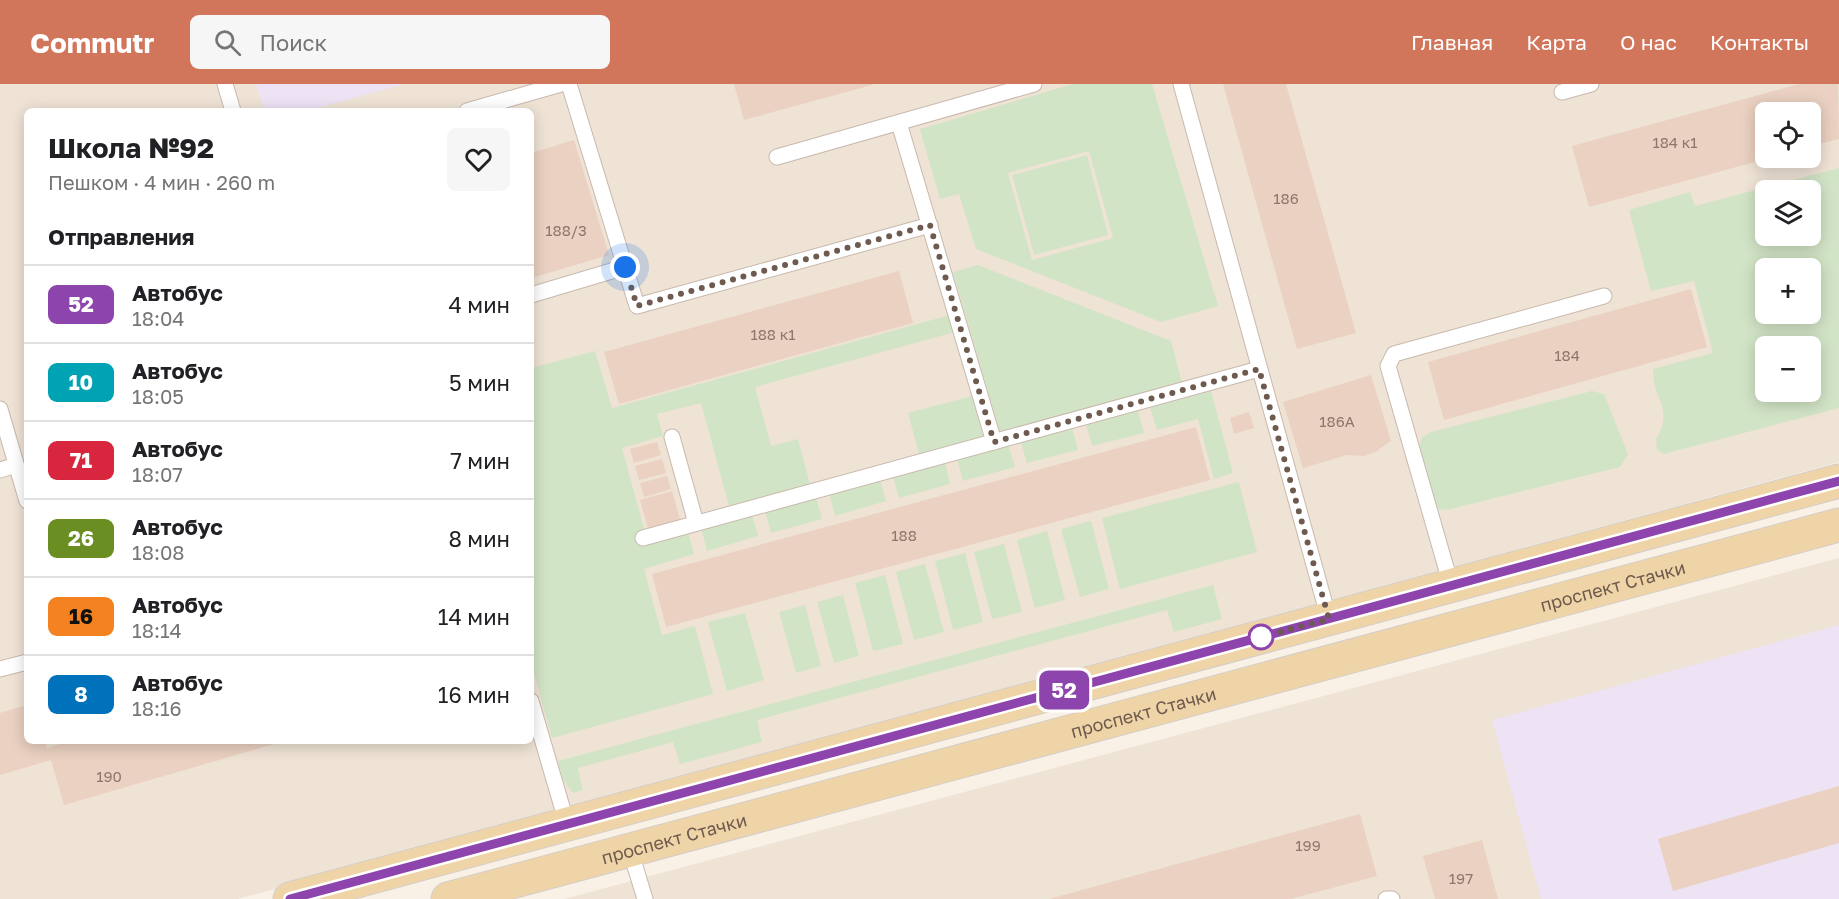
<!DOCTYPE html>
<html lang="ru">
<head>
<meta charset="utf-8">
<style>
  :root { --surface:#fff; --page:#f6f6f6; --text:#202124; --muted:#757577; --line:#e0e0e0; --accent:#d2765b }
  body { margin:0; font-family:"Golos Text",sans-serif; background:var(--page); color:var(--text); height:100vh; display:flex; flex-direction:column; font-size:22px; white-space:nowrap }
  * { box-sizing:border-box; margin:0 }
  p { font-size:20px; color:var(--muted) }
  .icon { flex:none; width:33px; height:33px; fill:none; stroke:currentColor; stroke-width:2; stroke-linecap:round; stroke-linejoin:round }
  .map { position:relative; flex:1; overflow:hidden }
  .details { position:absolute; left:24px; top:24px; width:510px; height:636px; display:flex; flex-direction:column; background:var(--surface); border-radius:9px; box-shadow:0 3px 15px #0003 }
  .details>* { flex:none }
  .badge { padding:0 12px; border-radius:9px; font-size:21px; line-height:39px }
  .controls { position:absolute; left:1755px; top:18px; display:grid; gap:12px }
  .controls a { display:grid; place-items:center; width:66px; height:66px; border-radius:9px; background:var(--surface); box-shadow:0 3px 15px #0003; font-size:30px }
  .you { position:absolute; width:30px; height:30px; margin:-15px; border:4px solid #fff; border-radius:50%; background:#1a73e8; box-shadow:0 0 0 9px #1a73e833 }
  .map>.badge { position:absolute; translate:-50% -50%; box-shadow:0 0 0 3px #fff }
  h2 { padding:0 24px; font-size:22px; line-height:54px }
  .round { display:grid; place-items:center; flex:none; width:63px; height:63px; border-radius:9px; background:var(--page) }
  .summary { display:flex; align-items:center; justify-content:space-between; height:102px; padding:0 24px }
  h1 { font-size:28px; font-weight:700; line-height:45px }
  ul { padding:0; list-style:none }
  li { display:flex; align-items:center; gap:18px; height:78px; padding:0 24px; border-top:2px solid var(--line) }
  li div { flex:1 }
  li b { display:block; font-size:22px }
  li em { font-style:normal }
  li .badge { min-width:66px; font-weight:700; text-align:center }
  header { display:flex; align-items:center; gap:36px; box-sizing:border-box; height:84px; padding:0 30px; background:var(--accent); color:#fff }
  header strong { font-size:28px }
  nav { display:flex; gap:33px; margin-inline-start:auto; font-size:21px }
  .search { width:420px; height:54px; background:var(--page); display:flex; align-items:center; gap:15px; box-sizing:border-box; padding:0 21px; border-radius:9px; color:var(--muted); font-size:22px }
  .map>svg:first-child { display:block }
  .residential { fill:#efe3d5; fill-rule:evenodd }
  .education { fill:#eee2f5 }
  .green { fill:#d2e4c6; fill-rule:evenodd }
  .building { fill:#ead1c1 }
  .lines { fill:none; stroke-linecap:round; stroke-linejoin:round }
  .service-casing { stroke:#c8b9ad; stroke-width:17 }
  .primary-casing { stroke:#d4ceca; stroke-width:35 }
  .service { stroke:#fff; stroke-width:15 }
  .primary { stroke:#efd4a7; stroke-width:33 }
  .line-casing { stroke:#fff; stroke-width:14 }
  .line { stroke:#8e44ad; stroke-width:9 }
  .walk { stroke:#6e5a4e; stroke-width:6; stroke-dasharray:0 10.8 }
  .stop-dot { fill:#fff; stroke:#8e44ad; stroke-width:3 }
  .labels { text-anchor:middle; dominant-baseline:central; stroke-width:5; stroke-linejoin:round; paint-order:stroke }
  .number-label { font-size:15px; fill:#8d786b }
  .street-label { font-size:18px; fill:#6e5a4e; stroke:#fcf6eb }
</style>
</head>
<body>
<header>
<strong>Commutr</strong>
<div class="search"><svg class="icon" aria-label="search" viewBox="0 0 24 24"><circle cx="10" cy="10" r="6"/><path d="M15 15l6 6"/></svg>Поиск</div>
<nav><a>Главная</a><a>Карта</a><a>О нас</a><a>Контакты</a></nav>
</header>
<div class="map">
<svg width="1839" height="815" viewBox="0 0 1839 815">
  <rect width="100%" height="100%" fill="#f9f1e6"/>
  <!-- residential -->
  <g class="residential">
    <path d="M0,0H1839V378L238,815H0ZM27,27H531V657H27ZM1766,28H1810V74H1766ZM1766,106H1810V152H1766ZM1766,184H1810V230H1766ZM1766,262H1810V308H1766Z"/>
    <path d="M1839,474V815H564L1432,583Z"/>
  </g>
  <!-- education -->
  <g class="education">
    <path d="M256,0H404L307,27H264Z"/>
    <path d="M1839,541V815H1541L1492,636Z"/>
  </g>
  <!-- green -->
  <g class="green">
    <path d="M1073,0H1152L1218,222L1161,238L976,165L959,110L940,115L920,45ZM1089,67L1113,154L1032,176L1008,89Z"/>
    <path d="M1087,71L1108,151L1034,171L1012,91Z"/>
    <path d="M1839,84V324L1664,370L1657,366L1656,355C1675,324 1652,315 1653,285L1713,269L1694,197L1651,207L1629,126L1690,108L1695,122ZM1766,106H1810V152H1766ZM1766,184H1810V230H1766ZM1766,262H1810V308H1766Z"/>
    <path d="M978,181L1171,257L1182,299L1000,349L953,188Z"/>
    <path d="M950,231L955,248L755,303L771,362L798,355L810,400L729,422L701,319L657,330L663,352L622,364L648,459L688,448L694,470L644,485L662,551L695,542L713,610L552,654L531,578V284L595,267L612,324Z"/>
    <path d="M1211,307L1233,389L1214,395L1198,335L1157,346L1150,323Z"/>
    <path d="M1592,307L1604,310L1628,370L1620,383L1447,426L1439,425L1434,419L1419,365L1422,353L1431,348Z"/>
    <path d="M972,312L983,353L919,370L908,329Z"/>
    <path d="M1138,326L1144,349L1092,362L1086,340Z"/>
    <path d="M1072,344L1078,366L1027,379L1021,358Z"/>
    <path d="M1008,361L1015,383L963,397L957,374Z"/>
    <path d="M945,378L950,400L899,414L893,392Z"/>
    <path d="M880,396L886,417L835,432L829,409Z"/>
    <path d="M1239,398L1257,468L1120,505L1102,434Z"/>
    <path d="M816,413L822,435L771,449L765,427Z"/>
    <path d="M752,431L758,452L707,467L701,444Z"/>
    <path d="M1091,437L1109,505L1080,513L1061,445Z"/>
    <path d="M1047,447L1065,516L1035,524L1017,456Z"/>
    <path d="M1004,460L1022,528L992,535L974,468Z"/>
    <path d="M965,469L983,538L953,546L935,477Z"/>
    <path d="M925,480L944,548L914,556L896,488Z"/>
    <path d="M885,491L903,560L873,567L855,499Z"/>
    <path d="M1213,501L1222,535L1174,548L1167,526L757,636L762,658L680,680L673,658L578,684L583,706L573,709L563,696L558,677Z"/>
    <path d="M843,511L859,572L834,579L817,518Z"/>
    <path d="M805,521L821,582L796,589L779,528Z"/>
    <path d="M745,529L764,596L727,607L708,538Z"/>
  </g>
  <!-- building -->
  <g class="building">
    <path d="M734,0H872V1L744,36Z"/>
    <path d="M1223,0H1286L1356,249L1297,265Z"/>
    <path d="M1799,0H1838L1839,55L1810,62V28H1766V75L1589,123L1572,62Z"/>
    <path d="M574,56L609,171L531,194V69Z"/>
    <path d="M899,187L913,239L619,320L604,268Z"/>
    <path d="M1691,205L1707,263L1444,336L1428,278Z"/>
    <path d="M1371,291L1391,357L1375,368L1365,372L1347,371L1303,384L1283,318Z"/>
    <path d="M1249,328L1254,344L1234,350L1230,334Z"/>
    <path d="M1196,343L1210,396L666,543L652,490Z"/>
    <path d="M657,358L661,371L634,379L630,365Z"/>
    <path d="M662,375L666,389L639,396L635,382Z"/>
    <path d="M667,392L671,405L644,413L640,399Z"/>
    <path d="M672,407L680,435L648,444L640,416Z"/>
    <path d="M27,621V657H45L47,664L70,657L281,658L64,721L51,676L0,691V629Z"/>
    <path d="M1839,702V759L1673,807L1658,755Z"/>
    <path d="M1360,730L1377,792L1291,815H1049Z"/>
    <path d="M1482,756L1498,815H1435L1423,772Z"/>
  </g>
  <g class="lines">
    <defs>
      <g id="service">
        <path d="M225,0L233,27"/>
        <path d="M569,0L637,222L930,141"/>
        <path d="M1181,0L1329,535"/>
        <path d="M1562,8L1591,0"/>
        <path d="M467,27L561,0"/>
        <path d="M899,39L994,358"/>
        <path d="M777,73L1034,0"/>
        <path d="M531,211L625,183"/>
        <path d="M0,325L27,417"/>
        <path d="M672,353L696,439"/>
        <path d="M0,386L16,381"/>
        <path d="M643,454L1259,285"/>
        <path d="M1451,501L1388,282L1394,270L1604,212"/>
        <path d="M0,585L27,578"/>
        <path d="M531,617L567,740"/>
        <path d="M630,766L645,815"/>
        <path d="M1386,815H1392"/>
      </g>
      <g id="primary">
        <path d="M290,815L1839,397"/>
        <path id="s1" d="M448,815L1839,441"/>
      </g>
    </defs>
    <!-- service casing -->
    <use href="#service" class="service-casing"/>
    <!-- primary casing -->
    <use href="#primary" class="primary-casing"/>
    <!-- service -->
    <use href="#service" class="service"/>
    <!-- primary -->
    <use href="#primary" class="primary"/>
  </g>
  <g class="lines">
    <defs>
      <path id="line" d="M290,815L1839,397"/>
    </defs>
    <!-- line casing -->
    <use href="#line" class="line-casing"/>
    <!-- line -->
    <use href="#line" class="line"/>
    <!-- walk -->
    <path class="walk" d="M625,183L637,222L930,141L994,358L1259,285L1329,535L1261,553"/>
  </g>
  <!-- markers -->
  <circle class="stop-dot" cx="1261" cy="553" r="12"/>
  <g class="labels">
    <!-- number labels -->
    <g class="number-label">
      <text x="1675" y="58">184 к1</text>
      <text x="1286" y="114">186</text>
      <text x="566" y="146">188/3</text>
      <text x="773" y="250">188 к1</text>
      <text x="1567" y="271">184</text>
      <text x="1337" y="337">186А</text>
      <text x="904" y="451">188</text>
      <text x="109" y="692">190</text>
      <text x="1308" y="761">199</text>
      <text x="1461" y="794">197</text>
    </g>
    <!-- street labels -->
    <g class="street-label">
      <text stroke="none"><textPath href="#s1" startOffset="1206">проспект Стачки</textPath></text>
      <text stroke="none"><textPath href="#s1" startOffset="720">проспект Стачки</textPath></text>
      <text stroke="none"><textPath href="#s1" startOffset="234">проспект Стачки</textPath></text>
    </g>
  </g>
</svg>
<div class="controls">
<a><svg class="icon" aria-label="locate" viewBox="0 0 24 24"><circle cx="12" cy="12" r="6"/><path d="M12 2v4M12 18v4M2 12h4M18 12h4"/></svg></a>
<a><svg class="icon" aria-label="layers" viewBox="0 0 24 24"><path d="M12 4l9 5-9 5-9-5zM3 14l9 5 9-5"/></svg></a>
<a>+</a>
<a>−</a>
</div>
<div class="you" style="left:625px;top:183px"></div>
<b class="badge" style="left:1064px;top:606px;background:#8e44ad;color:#fff">52</b>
<section class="details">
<div class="summary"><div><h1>Школа №92</h1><p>Пешком · 4 мин · 260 m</p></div><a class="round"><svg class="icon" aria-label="heart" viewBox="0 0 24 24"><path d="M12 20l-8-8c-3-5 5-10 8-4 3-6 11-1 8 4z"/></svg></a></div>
<h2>Отправления</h2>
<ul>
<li><span class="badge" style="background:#8e44ad;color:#fff">52</span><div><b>Автобус</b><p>18:04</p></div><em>4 мин</em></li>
<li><span class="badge" style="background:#00a3b4;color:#fff">10</span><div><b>Автобус</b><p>18:05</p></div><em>5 мин</em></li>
<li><span class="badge" style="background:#d7263d;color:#fff">71</span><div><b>Автобус</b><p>18:07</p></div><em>7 мин</em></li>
<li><span class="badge" style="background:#6b8e23;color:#fff">26</span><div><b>Автобус</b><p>18:08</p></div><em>8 мин</em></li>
<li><span class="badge" style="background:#f58220;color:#111">16</span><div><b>Автобус</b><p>18:14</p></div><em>14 мин</em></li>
<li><span class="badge" style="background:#0072bc;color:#fff">8</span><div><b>Автобус</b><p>18:16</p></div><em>16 мин</em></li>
</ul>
</section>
</div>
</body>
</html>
